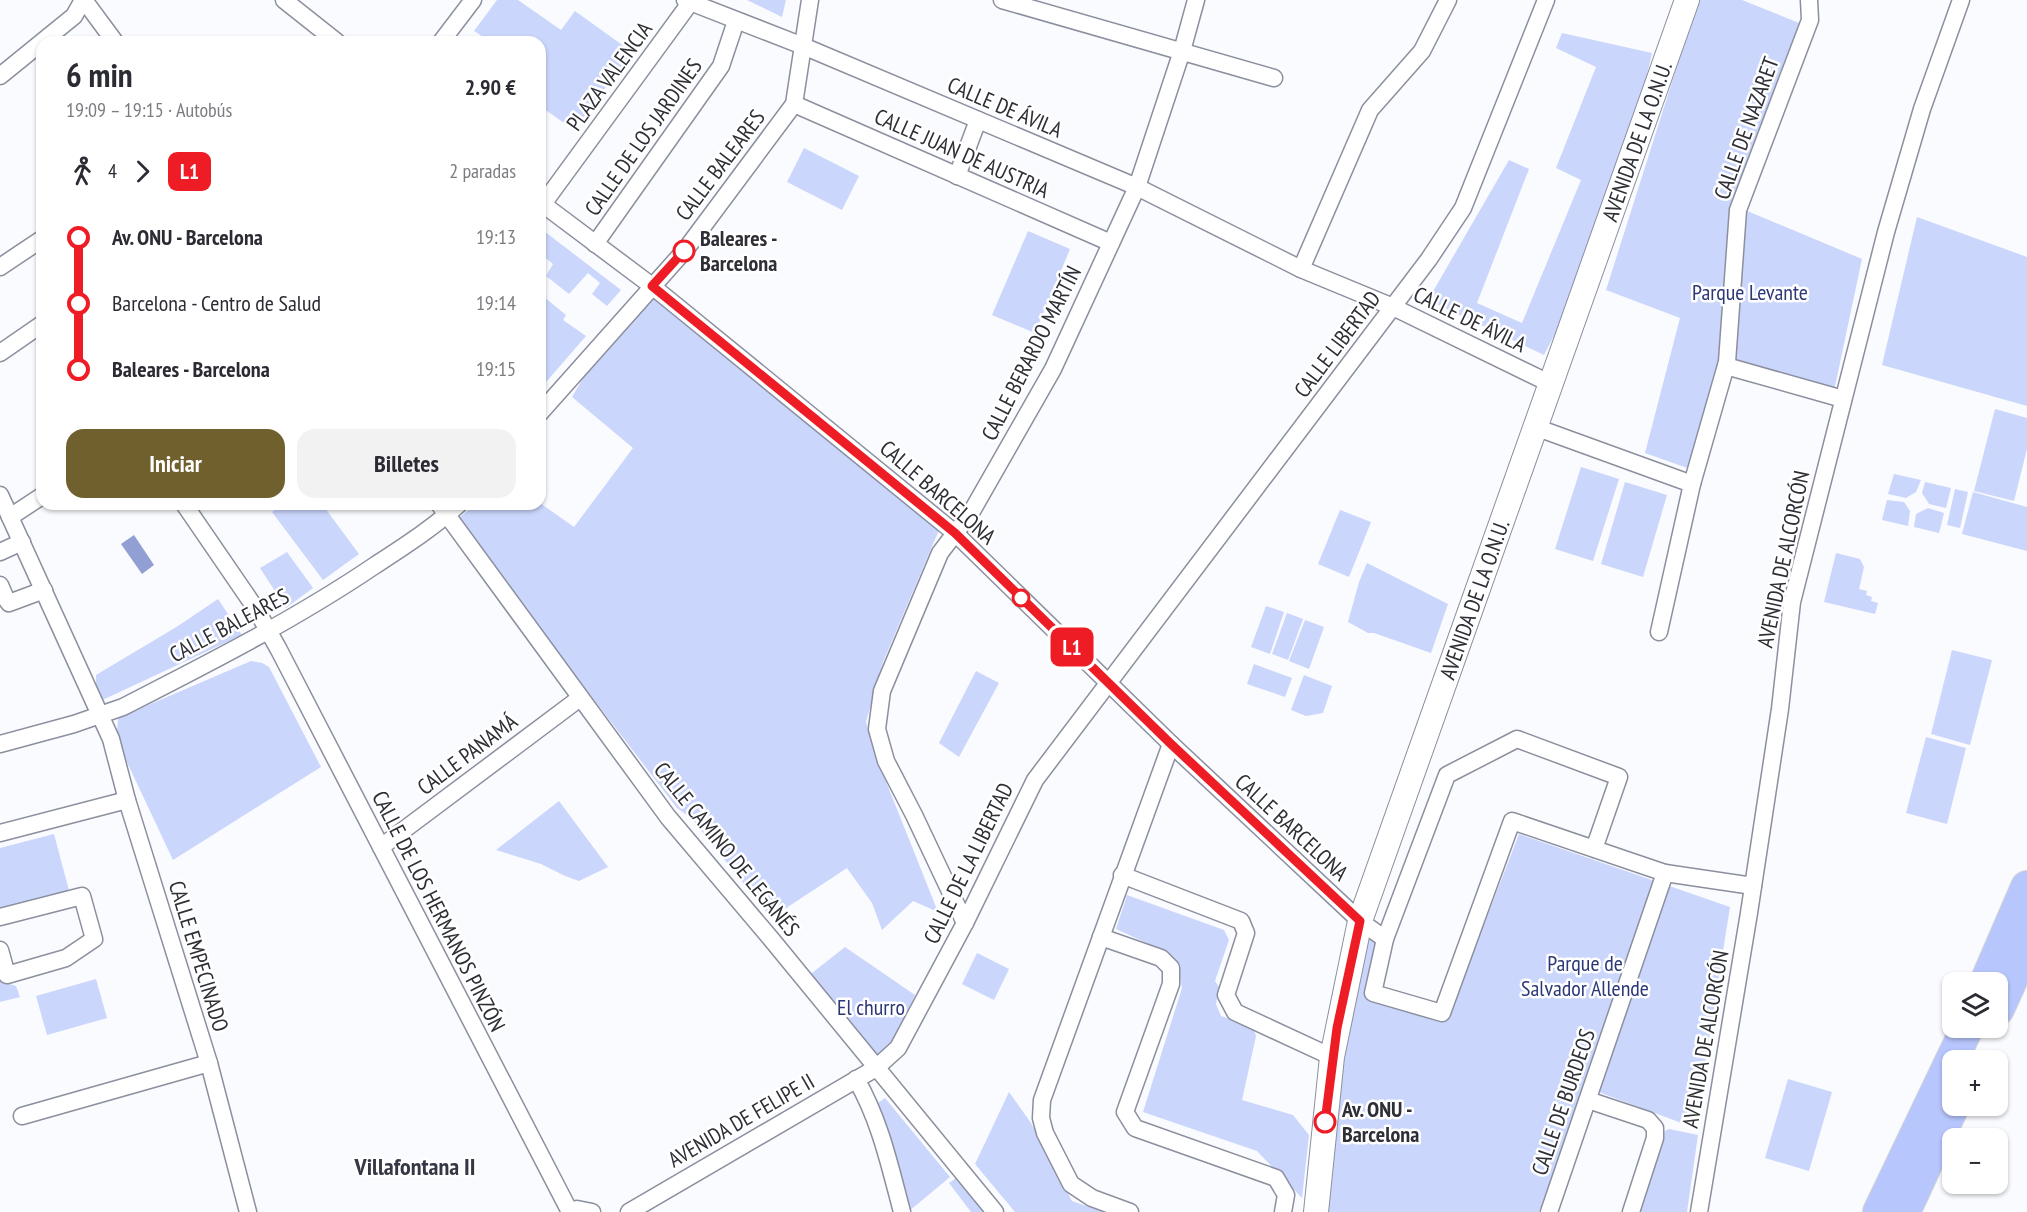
<!DOCTYPE html>
<html lang="es">
<head>
<meta charset="utf-8">
<style>
  :root { --surface:#fff; --page:#f2f2f3; --text:#2b2b33; --muted:#7c7c81; --accent:#70602e }
  body { margin:0; font-family:"PT Sans Narrow",sans-serif; background:var(--page); color:var(--text); height:100vh; display:flex; flex-direction:column; font-size:22px; white-space:nowrap }
  * { box-sizing:border-box; margin:0 }
  p { font-size:20px; color:var(--muted) }
  .icon { flex:none; width:33px; height:33px; fill:none; stroke:currentColor; stroke-width:2; stroke-linecap:round; stroke-linejoin:round }
  .map { position:relative; flex:1; overflow:hidden }
  .details { position:absolute; left:36px; top:36px; width:510px; height:474px; display:flex; flex-direction:column; background:var(--surface); border-radius:18px; box-shadow:0 2px 4px #0004 }
  .details>* { flex:none }
  .badge { padding:0 12px; border-radius:9px; font-size:21px; line-height:39px }
  .buttons { position:absolute; left:1942px; top:972px; display:grid; gap:12px }
  .buttons a { display:grid; place-items:center; width:66px; height:66px; border-radius:12px; background:var(--surface); box-shadow:0 2px 4px #0004; font-size:30px }
  .map>.badge { position:absolute; translate:-50% -50%; box-shadow:0 0 0 3px #fff }
  .legs { display:flex; align-items:center; gap:9px; height:66px; padding:0 30px; font-size:20px }
  .legs p { margin-inline-start:auto }
  .overview { display:flex; align-items:center; justify-content:space-between; height:102px; padding:0 30px }
  h1 { font-size:33px; font-weight:700; line-height:45px }
  .primary-button { display:flex; gap:12px; margin-top:auto; padding:12px 30px }
  .primary-button a { flex:1; height:69px; border-radius:18px; background:var(--accent); color:#fff; font-size:24px; font-weight:700; line-height:69px; text-align:center }
  .primary-button a+a { background:var(--page); color:var(--text) }
  ul { padding:0 30px; list-style:none }
  li { display:flex; align-items:center; gap:21px; height:66px; font-size:22px }
  li i { display:grid; place-items:center; width:9px; height:100%; margin:0 8px; background:currentColor }
  li i::after { content:''; width:15px; height:15px; margin:-8px; border:4px solid; border-radius:50%; background:var(--surface) }
  li p { margin-inline-start:auto }
  li:first-child i { background:linear-gradient(#0000 50%,currentColor 0) }
  li:last-child i { background:linear-gradient(currentColor 50%,#0000 0) }
  .map>svg:first-child { display:block }
  .green { fill:#cbd6fc }
  .water { fill:#919fd3 }
  .lines { fill:none; stroke-linecap:round; stroke-linejoin:round }
  .street-casing { stroke:#8b8f9e; stroke-width:19 }
  .secondary-casing { stroke:#8b8f9e; stroke-width:26 }
  .highway-casing { stroke:#d5d5d7; stroke-width:34 }
  .street { stroke:#fff; stroke-width:16 }
  .secondary { stroke:#fff; stroke-width:24 }
  .highway { stroke:#b7c6fc; stroke-width:32 }
  .line-1-casing { stroke:#fff; stroke-width:14 }
  .line-1 { stroke:#ee1c25; stroke-width:9 }
  .stop-1-dot { fill:#fff; stroke:#ee1c25; stroke-width:3 }
  .labels { text-anchor:middle; dominant-baseline:central; stroke-width:5; stroke-linejoin:round; paint-order:stroke }
  .street-label { font-size:22px; fill:#2e2f36; stroke:#fff }
  .stop-label { font-size:22px; font-weight:bold; fill:#2e2f36; stroke:#fff; text-anchor:start }
  .park-label { font-size:22px; fill:#2c3776; stroke:#fff }
  .neighbourhood-label { font-size:24px; font-weight:bold; fill:#343844; stroke:#fff }
</style>
</head>
<body>
<div class="map">
<svg width="2027" height="1212" viewBox="0 0 2027 1212">
  <rect width="100%" height="100%" fill="#fafbfe"/>
  <!-- green -->
  <g class="green">
    <path d="M497,0H518L561,30L575,11L632,52L574,130L540,106V42H491L474,31Z"/>
    <path d="M747,0H786L782,17Z"/>
    <path d="M1698,0H1742L1814,29L1745,210L1862,259L1834,391L1718,361L1690,469L1645,453L1680,318L1606,290Z"/>
    <path d="M1562,33L1652,53L1637,118L1557,330L1544,355L1428,300L1509,160L1529,169L1477,303L1522,323L1581,180L1556,168L1596,67L1556,48Z"/>
    <path d="M804,148L859,176L842,210L787,182Z"/>
    <path d="M1917,217L2027,257V406L1882,365Z"/>
    <path d="M540,228L621,290L607,306L592,294L600,283L588,273L569,294L546,276L553,264L542,255L540,257Z"/>
    <path d="M1028,231L1070,249L1035,333L992,315Z"/>
    <path d="M544,297L566,315L563,320L586,336L540,389V302Z"/>
    <path d="M651,297L673,312L939,530L883,662L866,722L881,769L938,912L913,901L882,930L872,903L847,868L771,918L692,819L677,808L456,520L476,504L540,503L574,527L633,448L572,397L596,356Z"/>
    <path d="M1995,409L2027,418V449L2014,501L1974,491Z"/>
    <path d="M1581,467L1619,479L1593,561L1555,549Z"/>
    <path d="M1894,474L1921,480L1916,492L1906,498L1888,494Z"/>
    <path d="M1625,482L1667,495L1643,577L1601,564Z"/>
    <path d="M1925,482L1951,488L1946,508L1929,504L1922,493Z"/>
    <path d="M1955,489L1968,492L1960,528L1947,525Z"/>
    <path d="M1973,492L2027,507V551L1962,534Z"/>
    <path d="M1887,500L1904,502L1910,511L1908,526L1882,520Z"/>
    <path d="M283,504H322L359,554L323,580L272,512Z"/>
    <path d="M1928,508L1944,513L1939,533L1914,527L1916,514Z"/>
    <path d="M1340,510L1371,522L1349,577L1318,564Z"/>
    <path d="M287,552L313,588L286,608L260,568Z"/>
    <path d="M1836,553L1860,559L1864,567L1859,589L1867,591L1866,595L1872,597L1871,601L1878,603L1875,614L1824,602Z"/>
    <path d="M1367,563L1448,604L1431,653L1374,633H1368L1348,622L1359,582Z"/>
    <path d="M218,599L242,635L96,703V675L178,626Z"/>
    <path d="M1266,606L1284,612L1270,654L1251,647Z"/>
    <path d="M1287,613L1303,619L1288,660L1272,654Z"/>
    <path d="M1305,620L1324,627L1309,669L1289,661Z"/>
    <path d="M1952,650L1992,660L1970,745L1931,734Z"/>
    <path d="M251,661L262,663L269,667L321,767L173,860L125,758L117,734L118,718Z"/>
    <path d="M1254,664L1292,678L1285,697L1247,684Z"/>
    <path d="M976,671L999,683L959,757L939,743Z"/>
    <path d="M1304,675L1332,686L1323,713L1306,716L1291,710Z"/>
    <path d="M1926,737L1966,748L1947,824L1906,813Z"/>
    <path d="M559,801L608,867L579,881L565,876L541,864L496,850Z"/>
    <path d="M54,834L71,898L0,915V848Z"/>
    <path d="M1519,834L1730,907L1695,1128L1585,1087L1539,1212H1316L1360,921L1381,941L1370,995L1448,1018Z"/>
    <path d="M1127,895L1224,930L1229,940L1215,981L1219,987L1216,1004L1221,1016L1253,1027L1256,1036L1242,1100L1293,1115L1309,1135L1302,1198L1257,1151L1143,1112L1182,988L1178,968L1168,953L1116,929Z"/>
    <path d="M845,947L915,995L893,1045L876,1068L807,977Z"/>
    <path d="M977,953L1009,969L994,1000L962,984Z"/>
    <path d="M96,979L107,1018L47,1035L36,996Z"/>
    <path d="M0,981L16,986L20,997L0,1002Z"/>
    <path d="M1788,1079L1832,1092L1809,1171L1765,1158Z"/>
    <path d="M1009,1092L1031,1123L1072,1201L1103,1212H1015L975,1164Z"/>
    <path d="M885,1098L950,1177L908,1212L878,1103Z"/>
    <path d="M1669,1129L1698,1135L1687,1212H1638L1665,1131Z"/>
    <path d="M956,1178L983,1212H971L949,1183Z"/>
  </g>
  <!-- water -->
  <path class="water" d="M134,535L154,565L142,574L121,544Z"/>
  <g class="lines">
    <defs>
      <g id="street">
        <path d="M84,0L115,42"/>
        <path d="M284,0L337,42"/>
        <path d="M685,0L803,46L1137,187L1301,269L1393,307L1551,384"/>
        <path d="M1002,0L1274,78"/>
        <path d="M441,42L473,0"/>
        <path d="M0,76L74,16L83,0"/>
        <path d="M794,104L1111,243"/>
        <path d="M957,176L978,120"/>
        <path d="M540,202L652,286L955,533L1171,744L1360,921L1385,939"/>
        <path d="M543,204L690,3"/>
        <path d="M595,244L721,66L736,21"/>
        <path d="M0,267L42,239"/>
        <path d="M1301,269L1370,110L1422,51L1448,0"/>
        <path d="M0,353L42,324"/>
        <path d="M1726,366L1843,399"/>
        <path d="M540,413L686,249L794,104L810,0"/>
        <path d="M1535,427L1692,484"/>
        <path d="M0,495L111,739L127,800L209,1063L248,1212"/>
        <path d="M184,504L256,609L279,650L570,1212"/>
        <path d="M439,504L668,817L772,940L995,1212"/>
        <path d="M10,517L42,496"/>
        <path d="M0,552L22,542"/>
        <path d="M0,585L6,599L9,603L44,590"/>
        <path d="M1659,632L1692,484L1727,362L1738,210L1810,20L1809,0"/>
        <path d="M0,744L74,724L123,707C209,663 294,620 374,566C403,547 433,528 459,504"/>
        <path d="M0,833L127,800"/>
        <path d="M381,847L580,698"/>
        <path d="M1665,873L1753,886"/>
        <path d="M1122,875L1241,921L1246,933L1226,995L1235,1012L1332,1057"/>
        <path d="M0,917L82,896L94,939L66,958L7,975L0,950"/>
        <path d="M965,923L914,815L886,761L877,729L882,691L940,553L972,511L1053,369L1137,187L1182,51L1196,0"/>
        <path d="M1101,937L1161,958L1171,968V984L1125,1112L1135,1128L1276,1178L1286,1195L1283,1212"/>
        <path d="M856,1079C880,1120 890,1167 902,1212"/>
        <path d="M1588,1100L1648,1120L1655,1128V1138L1631,1212"/>
        <path d="M22,1116L209,1063"/>
        <path d="M569,1212L577,1209L592,1212"/>
        <path d="M629,1212L876,1068L898,1048L965,923L1035,780L1429,259L1463,208L1546,0"/>
        <path d="M1130,1212L1092,1198L1071,1184L1045,1133L1041,1118L1042,1100L1171,744"/>
        <path d="M1549,1212L1665,873L1512,821L1442,1013L1373,993L1385,939L1447,775L1517,739L1619,777L1594,849"/>
        <path d="M1699,1212L1749,913L1780,709L1792,602L1886,232L1922,109L1961,0"/>
      </g>
      <g id="secondary">
        <path id="s1" d="M1316,1212L1332,1057L1360,921L1687,0"/>
      </g>
      <g id="highway">
        <path d="M1986,982L2027,887"/>
        <path d="M1998,1009L2027,945"/>
        <path d="M1879,1212L1967,1028"/>
        <path d="M1904,1212L1953,1106"/>
      </g>
    </defs>
    <!-- street casing -->
    <use href="#street" class="street-casing"/>
    <!-- secondary casing -->
    <use href="#secondary" class="secondary-casing"/>
    <!-- highway casing -->
    <use href="#highway" class="highway-casing"/>
    <!-- street -->
    <use href="#street" class="street"/>
    <!-- secondary -->
    <use href="#secondary" class="secondary"/>
    <!-- highway -->
    <use href="#highway" class="highway"/>
  </g>
  <g class="lines">
    <defs>
      <path id="line-1" d="M684,251L652,286L955,533L1171,744L1360,921L1337,1028L1325,1122"/>
    </defs>
    <!-- line-1 casing -->
    <use href="#line-1" class="line-1-casing"/>
    <!-- line-1 -->
    <use href="#line-1" class="line-1"/>
  </g>
  <!-- markers -->
  <g class="stop-1-dot">
    <circle cx="684" cy="251" r="10"/>
    <circle cx="1021" cy="598" r="8"/>
    <circle cx="1325" cy="1122" r="10"/>
  </g>
  <g class="labels">
    <!-- street labels -->
    <g class="street-label">
      <text transform="translate(609 76) rotate(-54)">PLAZA VALENCIA</text>
      <text transform="translate(1005 107) rotate(23)">CALLE DE ÁVILA</text>
      <text transform="translate(1746 128) rotate(-70)">CALLE DE NAZARET</text>
      <text transform="translate(643 137) rotate(-55)">CALLE DE LOS JARDINES</text>
      <text stroke="none"><textPath href="#s1" startOffset="1122">AVENIDA DE LA O.N.U.</textPath></text>
      <text transform="translate(962 153) rotate(24)">CALLE JUAN DE AUSTRIA</text>
      <text transform="translate(720 165) rotate(-53)">CALLE BALEARES</text>
      <text transform="translate(1470 319) rotate(26)">CALLE DE ÁVILA</text>
      <text transform="translate(1337 344) rotate(-53)">CALLE LIBERTAD</text>
      <text transform="translate(1031 353) rotate(-63)">CALLE BERARDO MARTÍN</text>
      <text transform="translate(938 492) rotate(41)">CALLE BARCELONA</text>
      <text transform="translate(1783 559) rotate(-78)">AVENIDA DE ALCORCÓN</text>
      <text stroke="none"><textPath href="#s1" startOffset="636">AVENIDA DE LA O.N.U.</textPath></text>
      <text transform="translate(229 625) rotate(-28)">CALLE BALEARES</text>
      <text transform="translate(467 754) rotate(-37)">CALLE PANAMÁ</text>
      <text transform="translate(1292 827) rotate(43)">CALLE BARCELONA</text>
      <text transform="translate(727 849) rotate(51)">CALLE CAMINO DE LEGANÉS</text>
      <text transform="translate(968 863) rotate(-64)">CALLE DE LA LIBERTAD</text>
      <text transform="translate(439 911) rotate(63)">CALLE DE LOS HERMANOS PINZÓN</text>
      <text transform="translate(199 956) rotate(73)">CALLE EMPECINADO</text>
      <text transform="translate(1705 1039) rotate(-80)">AVENIDA DE ALCORCÓN</text>
      <text transform="translate(1563 1102) rotate(-71)">CALLE DE BURDEOS</text>
      <text transform="translate(741 1120) rotate(-30)">AVENIDA DE FELIPE II</text>
    </g>
    <!-- stop labels -->
    <g class="stop-label">
      <text x="700" y="238">Baleares -<tspan x="700" dy="25">Barcelona</tspan></text>
      <text x="1342" y="1109">Av. ONU -<tspan x="1342" dy="25">Barcelona</tspan></text>
    </g>
    <!-- park labels -->
    <g class="park-label">
      <text x="1750" y="292">Parque Levante</text>
      <text x="1585" y="963">Parque de<tspan x="1585" dy="25">Salvador Allende</tspan></text>
      <text x="871" y="1007">El churro</text>
    </g>
    <!-- neighbourhood labels -->
    <g class="neighbourhood-label">
      <text x="415" y="1166">Villafontana II</text>
    </g>
  </g>
</svg>
<div class="buttons">
<a><svg class="icon" aria-label="layers" viewBox="0 0 24 24"><path d="M12 4l9 5-9 5-9-5zM3 14l9 5 9-5"/></svg></a>
<a>+</a>
<a>−</a>
</div>
<b class="badge" style="left:1072px;top:647px;background:#ee1c25;color:#fff">L1</b>
<section class="details">
<div class="overview"><div><h1>6 min</h1><p>19:09 – 19:15 · Autobús</p></div><b>2.90 €</b></div>
<div class="legs"><svg class="icon" aria-label="walk" viewBox="0 0 24 24"><circle cx="13" cy="4" r="2"/><path d="M13 8l-2 6 4 7M11 14l-3 7M7 12l3-4h3l4 4"/></svg>4<svg class="icon" aria-label="forward" viewBox="0 0 24 24"><path d="M9 5l7 7-7 7"/></svg><b class="badge" style="background:#ee1c25;color:#fff">L1</b><p>2 paradas</p></div>
<ul>
<li><i style="color:#ee1c25"></i><b>Av. ONU - Barcelona</b><p>19:13</p></li>
<li><i style="color:#ee1c25"></i><span>Barcelona - Centro de Salud</span><p>19:14</p></li>
<li><i style="color:#ee1c25"></i><b>Baleares - Barcelona</b><p>19:15</p></li>
</ul>
<div class="primary-button"><a>Iniciar</a><a>Billetes</a></div>
</section>
</div>
</body>
</html>
